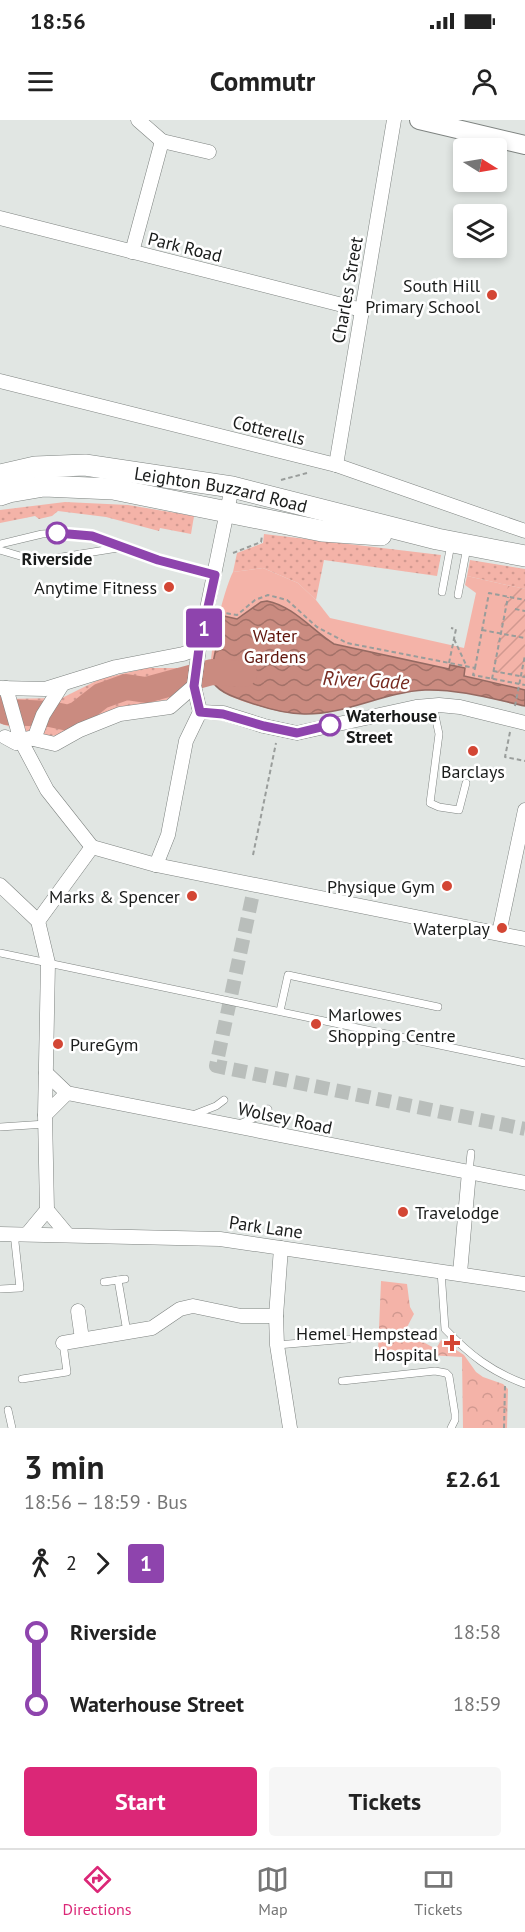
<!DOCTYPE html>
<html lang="en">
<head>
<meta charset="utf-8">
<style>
  :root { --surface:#fff; --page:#f6f6f6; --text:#222; --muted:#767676; --line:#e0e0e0; --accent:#db2777 }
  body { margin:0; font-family:"PT Sans",sans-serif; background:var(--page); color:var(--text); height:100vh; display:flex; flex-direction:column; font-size:22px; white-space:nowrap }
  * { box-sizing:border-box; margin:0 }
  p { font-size:20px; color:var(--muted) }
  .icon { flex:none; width:33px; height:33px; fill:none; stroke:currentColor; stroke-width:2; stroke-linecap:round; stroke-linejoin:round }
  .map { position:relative; height:1308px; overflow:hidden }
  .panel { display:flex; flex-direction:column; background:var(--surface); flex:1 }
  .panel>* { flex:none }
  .badge { padding:0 12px; border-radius:4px; font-size:21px; line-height:39px }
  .needle { width:39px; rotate:101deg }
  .fabs { position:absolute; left:453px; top:18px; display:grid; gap:12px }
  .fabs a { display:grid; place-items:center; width:54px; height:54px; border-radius:6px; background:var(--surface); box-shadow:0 3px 9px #0003; font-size:30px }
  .map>.badge { position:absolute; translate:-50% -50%; box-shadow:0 0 0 3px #fff }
  .legs { display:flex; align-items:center; gap:9px; height:66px; padding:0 24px; font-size:20px }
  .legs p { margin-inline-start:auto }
  .headline { display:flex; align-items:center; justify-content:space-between; height:102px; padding:0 24px }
  h1 { font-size:33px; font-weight:600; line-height:45px }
  .cta { display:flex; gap:12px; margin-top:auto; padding:12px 24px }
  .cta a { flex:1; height:69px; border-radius:6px; background:var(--accent); color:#fff; font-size:24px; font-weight:600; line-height:69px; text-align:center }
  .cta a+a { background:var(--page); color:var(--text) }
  ul { padding:0 24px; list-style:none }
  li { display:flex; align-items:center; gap:21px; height:72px; font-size:22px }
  li i { display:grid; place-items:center; width:9px; height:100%; margin:0 8px; background:currentColor }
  li i::after { content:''; width:15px; height:15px; margin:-8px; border:4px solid; border-radius:50%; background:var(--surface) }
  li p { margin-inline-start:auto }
  li:first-child i { background:linear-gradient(#0000 50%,currentColor 0) }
  li:last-child i { background:linear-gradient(currentColor 50%,#0000 0) }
  .status { display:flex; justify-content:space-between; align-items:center; height:42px; padding:0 30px; background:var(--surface); direction:ltr }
  .status svg { height:16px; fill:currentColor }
  header { display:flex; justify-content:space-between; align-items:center; height:78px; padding:0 24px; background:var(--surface); font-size:27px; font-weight:600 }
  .dock { display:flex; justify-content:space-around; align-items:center; height:84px; border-top:2px solid var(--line); background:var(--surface); font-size:16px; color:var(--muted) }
  .dock a { display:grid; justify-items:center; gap:3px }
  .dock .active { color:var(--accent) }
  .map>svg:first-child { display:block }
  .grass { fill:url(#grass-dots) }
  .forest { fill:url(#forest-crowns) }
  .park { fill:#f4b3a8 }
  .garden { fill:url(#garden-furrows) }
  .water { fill:url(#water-waves); stroke:#956a62; stroke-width:1.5 }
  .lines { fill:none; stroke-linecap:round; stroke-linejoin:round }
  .river { stroke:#ca8b80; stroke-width:26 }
  .street-tunnel { stroke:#b9bebb; stroke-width:14; stroke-dasharray:14 7; stroke-linecap:butt }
  .lane-casing { stroke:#7e8380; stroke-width:8 }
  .street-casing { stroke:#7e8380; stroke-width:15 }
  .secondary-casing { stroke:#7e8380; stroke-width:20 }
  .primary-casing { stroke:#7e8380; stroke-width:22 }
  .path { stroke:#999d9b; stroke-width:2; stroke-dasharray:4.5 3; stroke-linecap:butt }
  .lane { stroke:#fff; stroke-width:7 }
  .street { stroke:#fff; stroke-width:14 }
  .secondary { stroke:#fff; stroke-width:18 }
  .primary { stroke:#fff; stroke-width:21 }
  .line-1-casing { stroke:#fff; stroke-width:14 }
  .line-1 { stroke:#8e44ad; stroke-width:9 }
  .poi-dot { fill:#d34634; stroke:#fff; stroke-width:2 }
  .stop-1-dot { fill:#fff; stroke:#8e44ad; stroke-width:3 }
  .labels { text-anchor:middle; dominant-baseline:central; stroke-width:5; stroke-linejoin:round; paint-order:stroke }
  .street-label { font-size:18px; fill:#1a1c1b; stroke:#fff }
  .poi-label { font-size:18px; fill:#1a1c1b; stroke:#fff; text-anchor:end }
  .stop-label { font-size:18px; font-weight:bold; fill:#1a1c1b; stroke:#fff }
  .park-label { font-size:18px; fill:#61160d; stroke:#fff }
  .water-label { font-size:20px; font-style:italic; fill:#762a20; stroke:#fff }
</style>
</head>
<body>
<div class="status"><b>18:56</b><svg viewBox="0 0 49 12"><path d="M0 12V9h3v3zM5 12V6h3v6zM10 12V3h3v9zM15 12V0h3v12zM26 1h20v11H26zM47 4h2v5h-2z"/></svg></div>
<header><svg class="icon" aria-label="menu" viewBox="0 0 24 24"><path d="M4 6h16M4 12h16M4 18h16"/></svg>Commutr<svg class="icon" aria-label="person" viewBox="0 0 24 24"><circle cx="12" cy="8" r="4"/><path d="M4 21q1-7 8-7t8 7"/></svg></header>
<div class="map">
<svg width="525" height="1308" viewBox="0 0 525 1308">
  <defs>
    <pattern id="grass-dots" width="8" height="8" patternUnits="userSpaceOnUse" patternTransform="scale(1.5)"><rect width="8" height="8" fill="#f4b3a8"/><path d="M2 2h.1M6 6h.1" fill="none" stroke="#d19990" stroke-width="1.8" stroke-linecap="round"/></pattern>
    <pattern id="forest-crowns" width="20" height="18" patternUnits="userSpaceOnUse" patternTransform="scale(1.5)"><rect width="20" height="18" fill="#f4b3a8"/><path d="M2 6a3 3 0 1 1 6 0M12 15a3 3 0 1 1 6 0" fill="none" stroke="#d19990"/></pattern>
    <pattern id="garden-furrows" width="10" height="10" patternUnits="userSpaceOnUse" patternTransform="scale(1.5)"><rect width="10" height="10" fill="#f4b3a8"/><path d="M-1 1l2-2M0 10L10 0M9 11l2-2" fill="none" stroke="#d19990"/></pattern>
    <pattern id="water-waves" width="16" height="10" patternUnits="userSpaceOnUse" patternTransform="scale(1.5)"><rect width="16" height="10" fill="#ca8b80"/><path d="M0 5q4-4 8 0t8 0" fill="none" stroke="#a37168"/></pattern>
  </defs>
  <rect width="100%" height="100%" fill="#e1e6e3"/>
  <!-- grass -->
  <g class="grass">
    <path d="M65,382L128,385L194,396L191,414L160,408L159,411L106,397L58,391L52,396L39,399L35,396L0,403V390Z"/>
    <path d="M264,414L441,435L437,456L324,440L316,480L298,463L263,448L233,452L237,433L263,423Z"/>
    <path d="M470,440L525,449V469L467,456Z"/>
    <path d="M147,548H177V559L171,579L115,589L61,615C40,618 19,611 0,603V579L62,578L100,559Z"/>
  </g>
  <!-- forest -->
  <path class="forest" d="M381,1161L407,1164L410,1187L414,1194L406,1209L419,1218L425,1209L423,1222L436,1229L441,1220L464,1235L476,1252L483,1257L503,1264L508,1269L507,1308H463L462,1237L378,1232Z"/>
  <!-- park -->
  <path class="park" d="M263,448L298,463L316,480L330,498L464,528L476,473L465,465L467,456L525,469V586C491,579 456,568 422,570C388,573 357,587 324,593C301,597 224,584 213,562C204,546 224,469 233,452Z"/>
  <!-- garden -->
  <path class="garden" d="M508,466L525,469V558L492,552Z"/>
  <!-- water -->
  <path class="water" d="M267,481C293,486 312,510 334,524L449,549L450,545L465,548L464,556L525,570V586C493,579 459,569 425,570C384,572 345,595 304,594C282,594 258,586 237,578C220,572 206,563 210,542L213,543L216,528H213L219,495L237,499L261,482Z"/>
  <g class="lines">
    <!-- river -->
    <path class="river" d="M0,589L7,592L50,594L69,598L78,594L101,576L126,567L146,570L212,552L244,554"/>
    <!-- street-tunnel -->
    <path class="street-tunnel" d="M252,778L216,946L525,1009"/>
    <defs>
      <g id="lane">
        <path d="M0,424L42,414L60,413L92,416L158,440L215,455"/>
        <path d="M0,430L37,441L124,427"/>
        <path d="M442,472L451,424"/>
        <path d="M458,475L467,427"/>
        <path d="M433,586L439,614L430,683L439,687L459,690L466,663"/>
        <path d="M0,833L525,943"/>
        <path d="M280,891L288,855L438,887"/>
        <path d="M193,995L216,986L224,980"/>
        <path d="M237,1005L261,995L268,989"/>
        <path d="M0,1007L46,1004"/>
        <path d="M469,1052L471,1033"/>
        <path d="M441,1151L445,1209C470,1235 490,1251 525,1264"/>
        <path d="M118,1160L127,1212"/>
        <path d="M104,1162L125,1159"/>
        <path d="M0,1169L20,1168L14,1113"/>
        <path d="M277,1225L348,1219"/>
        <path d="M22,1259L67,1252L63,1223"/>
        <path d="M342,1261L435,1251L446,1253L449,1256L455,1294V1300L451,1308"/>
        <path d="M8,1290L12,1308"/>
      </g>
      <g id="street">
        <path d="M162,21L209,32"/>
        <path d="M0,98L362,190"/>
        <path d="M132,132L162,21L138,0"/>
        <path d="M0,261L336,345L525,411"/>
        <path d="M336,345L394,0"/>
        <path d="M194,566L170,587L120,594L80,610L55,624L29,618L21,621L47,670L92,727L156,745L525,819"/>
        <path d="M0,568L45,569L116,547L183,534L199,528"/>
        <path d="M200,592L223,593L264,606L297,613L416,587L439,585L460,587L525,603"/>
        <path d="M200,592L194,566L199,528L232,367"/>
        <path d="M5,617L16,623L21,621L6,568"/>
        <path d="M34,619L43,595L62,565"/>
        <path d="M156,745L168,715L186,621L200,592"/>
        <path d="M0,765L38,801L48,843L45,995L47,1090L28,1113"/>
        <path d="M38,801L92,727"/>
        <path d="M499,813L525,690"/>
        <path d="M46,953L67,973L525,1063"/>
        <path d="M45,995L67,973"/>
        <path d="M47,1090L67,1114"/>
        <path d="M0,1114L220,1119L525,1164"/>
        <path d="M281,1128L276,1196L277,1225L290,1308"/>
        <path d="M460,1153L469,1052"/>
        <path d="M78,1191L82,1219"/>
        <path d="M63,1223L152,1208L180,1189L193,1186L241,1196H276"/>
      </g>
      <path id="secondary" d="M419,0L525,25"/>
      <g id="primary">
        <path id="s1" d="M0,355L35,347L85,345L232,367L437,419L525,436"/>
        <path d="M0,375L9,372L44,366L113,369L322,411L381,415"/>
      </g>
    </defs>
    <!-- lane casing -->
    <use href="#lane" class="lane-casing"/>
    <!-- street casing -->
    <use href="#street" class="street-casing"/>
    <!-- secondary casing -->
    <use href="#secondary" class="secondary-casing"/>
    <!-- primary casing -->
    <use href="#primary" class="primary-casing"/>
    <!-- path -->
    <g class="path">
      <path d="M281,360L307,353"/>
      <path d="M233,433L261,422L262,416"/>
      <path d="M515,489L525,491"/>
      <path d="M219,492L237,495L255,480L268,475L287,480L317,507L347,523L475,548L473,555L525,565"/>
      <path d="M482,510L525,518"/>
      <path d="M454,519L467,547"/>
      <path d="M449,543L456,509L451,508"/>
      <path d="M475,548L489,473L525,480"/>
      <path d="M493,551L525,557"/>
      <path d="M492,559L508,477"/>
      <path d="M515,586L525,535"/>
      <path d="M510,612L505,637L525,641"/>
      <path d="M253,735L276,623"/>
      <path d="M504,1308L505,1266"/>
    </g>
    <!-- lane -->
    <use href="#lane" class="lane"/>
    <!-- street -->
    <use href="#street" class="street"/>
    <!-- secondary -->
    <use href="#secondary" class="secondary"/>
    <!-- primary -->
    <use href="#primary" class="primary"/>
  </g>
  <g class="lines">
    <defs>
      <path id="line-1" d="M57,413L92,416L158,440L215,455L199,528L194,566L200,592L223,594L264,606L297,613L330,605"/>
    </defs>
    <!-- line-1 casing -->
    <use href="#line-1" class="line-1-casing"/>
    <!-- line-1 -->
    <use href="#line-1" class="line-1"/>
  </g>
  <!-- markers -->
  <g class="poi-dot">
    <circle cx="492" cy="175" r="6"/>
    <circle cx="169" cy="467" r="6"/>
    <circle cx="473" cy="631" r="6"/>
    <circle cx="447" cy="766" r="6"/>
    <circle cx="192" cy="776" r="6"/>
    <circle cx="502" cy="808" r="6"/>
    <circle cx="316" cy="904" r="6"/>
    <circle cx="58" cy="924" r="6"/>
    <circle cx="403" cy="1092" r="6"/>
    <path d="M449 1214h6v6h6v6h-6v6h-6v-6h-6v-6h6z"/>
  </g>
  <g class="stop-1-dot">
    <circle cx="57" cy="413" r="10"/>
    <circle cx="330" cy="605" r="10"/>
  </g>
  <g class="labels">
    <!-- street labels -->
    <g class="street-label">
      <text transform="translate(185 127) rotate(14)">Park Road</text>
      <text transform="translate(347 170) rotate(-80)">Charles Street</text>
      <text transform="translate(269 310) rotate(14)">Cotterells</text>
      <text stroke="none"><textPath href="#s1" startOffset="224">Leighton Buzzard Road</textPath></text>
      <text transform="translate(285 998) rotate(12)">Wolsey Road</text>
      <text transform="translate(266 1107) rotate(8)">Park Lane</text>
    </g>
    <!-- poi labels -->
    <g class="poi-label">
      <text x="480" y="165">South Hill<tspan x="480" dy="21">Primary School</tspan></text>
      <text x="157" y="467">Anytime Fitness</text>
      <text x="473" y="651" text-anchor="middle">Barclays</text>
      <text x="435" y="766">Physique Gym</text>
      <text x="180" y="776">Marks &amp; Spencer</text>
      <text x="490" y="808">Waterplay</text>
      <text x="328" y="894" text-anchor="start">Marlowes<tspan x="328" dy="21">Shopping Centre</tspan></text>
      <text x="70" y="924" text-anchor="start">PureGym</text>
      <text x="415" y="1092" text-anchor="start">Travelodge</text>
      <text x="438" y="1213">Hemel Hempstead<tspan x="438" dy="21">Hospital</tspan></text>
    </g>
    <!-- stop labels -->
    <g class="stop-label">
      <text x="57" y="438">Riverside</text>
      <text x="346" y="595" text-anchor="start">Waterhouse<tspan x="346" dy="21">Street</tspan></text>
    </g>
    <!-- park labels -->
    <g class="park-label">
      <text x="275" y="515">Water<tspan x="275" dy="21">Gardens</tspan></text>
    </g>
    <!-- water labels -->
    <g class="water-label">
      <text transform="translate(366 560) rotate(3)">River Gade</text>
    </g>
  </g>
</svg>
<div class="fabs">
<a><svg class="needle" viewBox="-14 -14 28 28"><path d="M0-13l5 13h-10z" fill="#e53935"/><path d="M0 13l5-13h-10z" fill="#767676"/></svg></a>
<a><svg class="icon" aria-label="layers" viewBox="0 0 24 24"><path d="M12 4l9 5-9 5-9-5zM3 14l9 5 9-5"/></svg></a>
</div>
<b class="badge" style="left:204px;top:508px;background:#8e44ad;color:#fff">1</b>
</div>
<section class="panel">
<div class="headline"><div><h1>3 min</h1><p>18:56 – 18:59 · Bus</p></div><b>£2.61</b></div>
<div class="legs"><svg class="icon" aria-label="walk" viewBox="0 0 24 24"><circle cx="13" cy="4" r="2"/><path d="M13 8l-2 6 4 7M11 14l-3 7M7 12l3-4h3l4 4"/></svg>2<svg class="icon" aria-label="forward" viewBox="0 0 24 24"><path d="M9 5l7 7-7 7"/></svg><b class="badge" style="background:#8e44ad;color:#fff">1</b></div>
<ul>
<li><i style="color:#8e44ad"></i><b>Riverside</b><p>18:58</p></li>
<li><i style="color:#8e44ad"></i><b>Waterhouse Street</b><p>18:59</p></li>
</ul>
<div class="cta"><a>Start</a><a>Tickets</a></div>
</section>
<nav class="dock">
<a class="active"><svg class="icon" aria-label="directions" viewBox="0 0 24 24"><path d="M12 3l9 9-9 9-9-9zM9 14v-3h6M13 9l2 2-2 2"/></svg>Directions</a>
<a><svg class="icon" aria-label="map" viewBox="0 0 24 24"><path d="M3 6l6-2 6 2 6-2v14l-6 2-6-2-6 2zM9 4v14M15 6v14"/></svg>Map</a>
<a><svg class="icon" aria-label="tickets" viewBox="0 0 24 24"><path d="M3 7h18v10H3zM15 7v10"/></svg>Tickets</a>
</nav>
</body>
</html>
